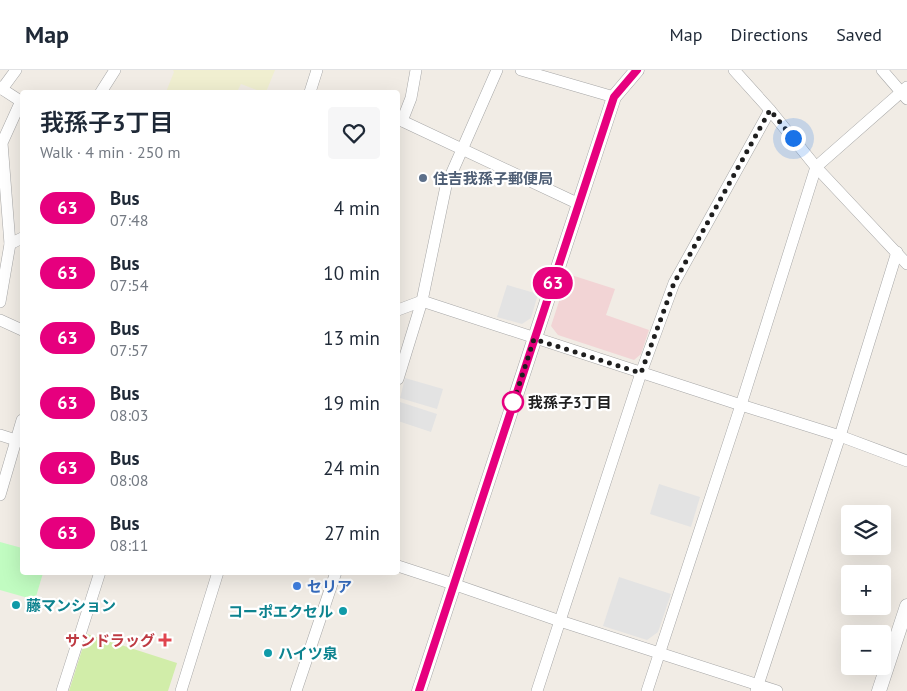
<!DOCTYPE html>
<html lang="en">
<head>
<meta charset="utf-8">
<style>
  :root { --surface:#fff; --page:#f6f6f7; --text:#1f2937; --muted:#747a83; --line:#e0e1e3 }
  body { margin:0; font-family:"PT Sans","Noto Sans JP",sans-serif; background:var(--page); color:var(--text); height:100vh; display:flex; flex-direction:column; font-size:19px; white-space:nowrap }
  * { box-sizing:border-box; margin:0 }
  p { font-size:16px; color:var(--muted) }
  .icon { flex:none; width:28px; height:28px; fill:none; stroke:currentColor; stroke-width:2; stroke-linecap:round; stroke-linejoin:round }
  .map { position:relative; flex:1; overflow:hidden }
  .drawer { position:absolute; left:20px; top:20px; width:380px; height:485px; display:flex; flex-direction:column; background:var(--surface); border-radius:5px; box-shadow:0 5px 20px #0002 }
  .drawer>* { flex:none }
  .badge { padding:0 10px; border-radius:16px; font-size:18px; line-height:32px }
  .tools { position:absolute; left:841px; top:435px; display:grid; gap:10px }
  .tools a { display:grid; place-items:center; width:50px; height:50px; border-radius:5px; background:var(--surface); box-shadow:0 5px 20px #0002; font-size:25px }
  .you { position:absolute; width:25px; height:25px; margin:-12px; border:4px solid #fff; border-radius:50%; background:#1a73e8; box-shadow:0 0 0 8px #1a73e833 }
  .map>.badge { position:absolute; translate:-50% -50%; box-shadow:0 0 0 2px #fff }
  .round { display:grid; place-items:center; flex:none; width:52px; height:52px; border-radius:5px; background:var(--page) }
  .headline { display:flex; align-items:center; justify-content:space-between; height:85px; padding:0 20px }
  h1 { font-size:24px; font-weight:600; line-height:38px }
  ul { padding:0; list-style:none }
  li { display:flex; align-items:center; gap:15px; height:65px; padding:0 20px }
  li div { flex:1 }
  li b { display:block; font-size:19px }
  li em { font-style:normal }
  li .badge { min-width:55px; font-weight:700; text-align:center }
  header { display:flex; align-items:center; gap:30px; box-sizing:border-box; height:70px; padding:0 25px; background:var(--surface); border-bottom:1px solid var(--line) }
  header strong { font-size:24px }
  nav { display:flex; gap:28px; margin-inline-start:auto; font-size:18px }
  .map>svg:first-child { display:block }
  .commercial { fill:#f2d4d5 }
  .farmland { fill:#f0efd0 }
  .grass { fill:#d1eda9 }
  .park { fill:#c1fcc1 }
  .parking { fill:#e3e3e3 }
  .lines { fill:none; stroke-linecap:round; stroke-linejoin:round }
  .minor-casing { stroke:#a6a6a6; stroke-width:12 }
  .tertiary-casing { stroke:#a6a6a6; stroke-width:15 }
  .minor { stroke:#fff; stroke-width:11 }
  .tertiary { stroke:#fff; stroke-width:14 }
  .line-casing { stroke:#fff; stroke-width:11 }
  .line { stroke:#e6007e; stroke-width:8 }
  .walk { stroke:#1f1f1f; stroke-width:5; stroke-dasharray:0 9 }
  .service-dot { fill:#5c6f8a; stroke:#fff; stroke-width:2 }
  .stop-dot { fill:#fff; stroke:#e6007e; stroke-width:2.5 }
  .shop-dot { fill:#3f7fe0; stroke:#fff; stroke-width:2 }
  .culture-dot { fill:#0f9aa8; stroke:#fff; stroke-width:2 }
  .health-dot { fill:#e0444e; stroke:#fff; stroke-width:2 }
  .labels { text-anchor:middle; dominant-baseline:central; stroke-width:4.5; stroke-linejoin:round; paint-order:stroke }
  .service-label { font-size:15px; font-weight:bold; fill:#4e5e75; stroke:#fff; text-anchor:start }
  .stop-label { font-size:15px; font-weight:bold; fill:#1f1f1f; stroke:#fff; text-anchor:start }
  .shop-label { font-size:15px; font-weight:bold; fill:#366cbe; stroke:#fff; text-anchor:start }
  .culture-label { font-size:15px; font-weight:bold; fill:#0d838f; stroke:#fff; text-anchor:start }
  .health-label { font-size:15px; font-weight:bold; fill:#be3a42; stroke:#fff; text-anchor:end }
</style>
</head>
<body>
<header>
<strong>Map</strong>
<nav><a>Map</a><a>Directions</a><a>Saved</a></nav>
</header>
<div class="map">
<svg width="907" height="621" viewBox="0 0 907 621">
  <rect width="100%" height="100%" fill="#f1ece5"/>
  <!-- commercial -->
  <path class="commercial" d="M568,204L615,219L606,245L649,260L641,284L634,290L558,265L551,256Z"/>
  <!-- farmland -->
  <path class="farmland" d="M173,0H275L266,22H262L241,14L237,22H166L174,2Z"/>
  <!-- grass -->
  <path class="grass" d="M87,564L177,593L168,621H69Z"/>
  <!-- park -->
  <path class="park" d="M0,472L22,478V502L43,503L35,530L0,520Z"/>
  <!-- parking -->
  <g class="parking">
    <path d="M507,215L538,224L531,248L522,254L497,247Z"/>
    <path d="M405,308L443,319L437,339L400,328Z"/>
    <path d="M400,332L437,344L431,362L398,351V340Z"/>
    <path d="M659,414L700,427L691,457L650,444Z"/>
    <path d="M619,507L671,524L658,562L647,570L603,556Z"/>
  </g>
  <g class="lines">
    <defs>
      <g id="minor">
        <path d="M521,0L614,27"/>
        <path d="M734,0L770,40L816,97L907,194"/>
        <path d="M882,0L907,29"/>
        <path d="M0,17L2,19L22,32"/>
        <path d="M2,19L16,0"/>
        <path d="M101,22L115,0"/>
        <path d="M310,22L317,0"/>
        <path d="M398,49L579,134"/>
        <path d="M402,51L411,28L416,0"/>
        <path d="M10,174L22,168"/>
        <path d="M0,232L10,174L2,73L21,31"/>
        <path d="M398,240L422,231L741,335L840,366L907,391"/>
        <path d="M0,250L22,260"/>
        <path d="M398,309L422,231L446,116L497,0"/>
        <path d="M0,365L22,372"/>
        <path d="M0,425L22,350"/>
        <path d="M398,496L453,514L560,551L777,621"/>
        <path d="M62,621L100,502"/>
        <path d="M181,621L218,502"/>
        <path d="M296,621L336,502"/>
        <path d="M537,621L641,303L674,213L770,40"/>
        <path d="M647,621L741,335L816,97L907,17"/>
        <path d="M756,621L840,366L897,182"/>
      </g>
      <g id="tertiary">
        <path d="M419,621L614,27L637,0"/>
        <path d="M879,621L907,536"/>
      </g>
    </defs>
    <!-- minor casing -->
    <use href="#minor" class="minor-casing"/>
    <!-- tertiary casing -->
    <use href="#tertiary" class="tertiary-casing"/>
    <!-- minor -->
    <use href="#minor" class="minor"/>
    <!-- tertiary -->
    <use href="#tertiary" class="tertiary"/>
  </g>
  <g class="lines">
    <defs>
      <path id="line" d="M419,621L614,27L637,0"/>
    </defs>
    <!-- line casing -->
    <use href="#line" class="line-casing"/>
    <!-- line -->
    <use href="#line" class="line"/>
    <!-- walk -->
    <path class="walk" d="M513,332L511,340L534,269L641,303L674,213L770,40L793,68"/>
  </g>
  <!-- markers -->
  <circle class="service-dot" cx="423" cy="108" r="5"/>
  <circle class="stop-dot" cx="513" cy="332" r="10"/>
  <circle class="shop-dot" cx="297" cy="516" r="5"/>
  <g class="culture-dot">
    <circle cx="16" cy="535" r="5"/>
    <circle cx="343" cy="541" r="5"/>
    <circle cx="268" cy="583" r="5"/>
  </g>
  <path class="health-dot" d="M162.5 562.5h5v5h5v5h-5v5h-5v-5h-5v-5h5z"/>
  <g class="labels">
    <!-- service labels -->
    <g class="service-label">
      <text x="433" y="108">住吉我孫子郵便局</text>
    </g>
    <!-- stop labels -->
    <g class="stop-label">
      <text x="528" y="332">我孫子3丁目</text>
    </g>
    <!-- shop labels -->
    <g class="shop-label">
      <text x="307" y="516">セリア</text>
    </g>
    <!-- culture labels -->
    <g class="culture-label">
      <text x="26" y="535">藤マンション</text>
      <text x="333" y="541" text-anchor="end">コーポエクセル</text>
      <text x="278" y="583">ハイツ泉</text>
    </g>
    <!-- health labels -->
    <g class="health-label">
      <text x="155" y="570">サンドラッグ</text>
    </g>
  </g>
</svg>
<div class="tools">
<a><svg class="icon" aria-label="layers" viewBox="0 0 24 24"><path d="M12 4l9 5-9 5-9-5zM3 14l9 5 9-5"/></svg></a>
<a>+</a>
<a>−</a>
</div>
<div class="you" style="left:793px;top:68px"></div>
<b class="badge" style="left:553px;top:213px;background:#e6007e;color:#fff">63</b>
<section class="drawer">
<div class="headline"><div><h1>我孫子3丁目</h1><p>Walk · 4 min · 250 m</p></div><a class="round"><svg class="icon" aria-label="heart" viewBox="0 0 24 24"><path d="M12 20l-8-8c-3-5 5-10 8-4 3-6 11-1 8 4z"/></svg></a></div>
<ul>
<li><span class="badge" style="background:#e6007e;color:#fff">63</span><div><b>Bus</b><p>07:48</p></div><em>4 min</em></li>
<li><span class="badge" style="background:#e6007e;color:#fff">63</span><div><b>Bus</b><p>07:54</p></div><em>10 min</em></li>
<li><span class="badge" style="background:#e6007e;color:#fff">63</span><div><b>Bus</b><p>07:57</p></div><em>13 min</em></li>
<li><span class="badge" style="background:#e6007e;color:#fff">63</span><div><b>Bus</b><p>08:03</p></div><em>19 min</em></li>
<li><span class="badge" style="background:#e6007e;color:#fff">63</span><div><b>Bus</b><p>08:08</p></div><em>24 min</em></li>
<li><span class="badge" style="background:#e6007e;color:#fff">63</span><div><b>Bus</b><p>08:11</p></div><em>27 min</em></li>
</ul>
</section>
</div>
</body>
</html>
